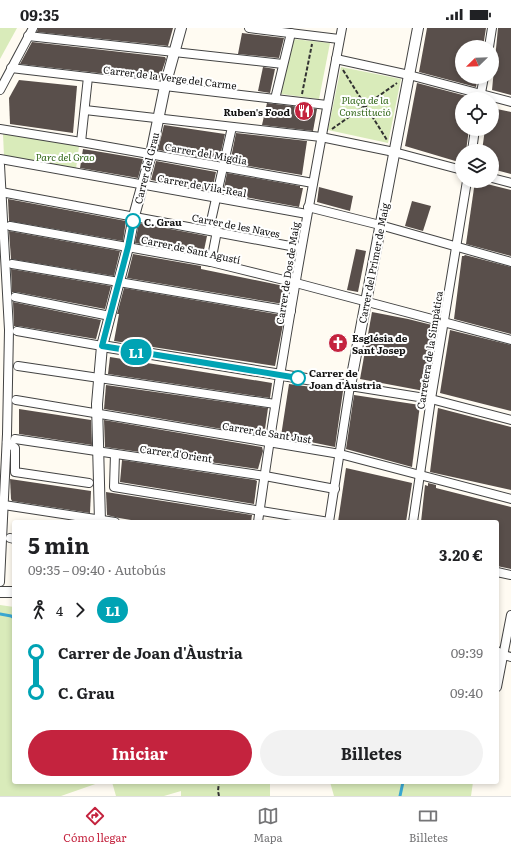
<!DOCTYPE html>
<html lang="es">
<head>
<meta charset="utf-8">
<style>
  :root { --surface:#fff; --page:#f2f2f2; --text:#202124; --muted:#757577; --line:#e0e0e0; --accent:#c4233e }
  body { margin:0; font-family:Literata,serif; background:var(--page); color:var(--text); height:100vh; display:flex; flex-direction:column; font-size:15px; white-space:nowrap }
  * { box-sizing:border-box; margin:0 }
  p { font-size:13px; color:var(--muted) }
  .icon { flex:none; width:22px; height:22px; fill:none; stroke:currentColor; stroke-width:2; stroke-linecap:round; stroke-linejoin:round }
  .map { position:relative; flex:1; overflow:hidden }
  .drawer { position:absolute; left:12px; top:492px; width:487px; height:264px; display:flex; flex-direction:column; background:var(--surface); border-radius:4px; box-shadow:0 2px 6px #0003 }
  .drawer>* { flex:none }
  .badge { padding:0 8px; border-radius:13px; font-size:14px; line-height:26px }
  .needle { width:26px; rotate:247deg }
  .tools { position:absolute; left:455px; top:12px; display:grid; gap:8px }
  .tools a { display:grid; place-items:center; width:44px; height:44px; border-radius:50%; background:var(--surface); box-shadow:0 2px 6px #0003; font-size:20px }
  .map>.badge { position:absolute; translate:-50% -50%; box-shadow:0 0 0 2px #fff }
  .legs { display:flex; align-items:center; gap:6px; height:44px; padding:0 16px; font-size:13px }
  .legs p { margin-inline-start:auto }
  .head { display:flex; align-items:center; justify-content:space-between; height:68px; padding:0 16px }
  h1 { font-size:22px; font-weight:700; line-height:30px }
  .primary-button { display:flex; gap:8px; margin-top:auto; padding:8px 16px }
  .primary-button a { flex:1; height:46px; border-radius:24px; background:var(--accent); color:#fff; font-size:16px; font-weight:700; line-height:46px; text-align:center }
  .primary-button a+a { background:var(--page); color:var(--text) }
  ul { padding:0 16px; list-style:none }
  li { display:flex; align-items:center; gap:14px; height:40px; font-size:15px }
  li i { display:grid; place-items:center; width:6px; height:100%; margin:0 5px; background:currentColor }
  li i::after { content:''; width:10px; height:10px; margin:-5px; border:3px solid; border-radius:50%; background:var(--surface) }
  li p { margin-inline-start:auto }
  li:first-child i { background:linear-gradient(#0000 50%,currentColor 0) }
  li:last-child i { background:linear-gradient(currentColor 50%,#0000 0) }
  .status { display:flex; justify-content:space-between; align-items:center; height:28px; padding:0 20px; background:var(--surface); direction:ltr }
  .status svg { height:11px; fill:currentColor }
  .menu { display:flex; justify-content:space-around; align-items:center; height:56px; border-top:1px solid var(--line); background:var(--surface); font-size:11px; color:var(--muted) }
  .menu a { display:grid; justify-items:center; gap:2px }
  .menu .on { color:var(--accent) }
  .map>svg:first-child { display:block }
  .green { fill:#d9ebba }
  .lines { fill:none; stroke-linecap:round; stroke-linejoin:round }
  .stream { stroke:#3aa7d1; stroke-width:3 }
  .building { fill:#594f4b }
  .minor-casing { stroke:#434343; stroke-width:10 }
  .tertiary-casing { stroke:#434343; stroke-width:12 }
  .path { stroke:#323232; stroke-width:2; stroke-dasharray:4 2; stroke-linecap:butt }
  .minor { stroke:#fff; stroke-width:8 }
  .tertiary { stroke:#fff; stroke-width:10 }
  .line-1-casing { stroke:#fff; stroke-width:9 }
  .line-1 { stroke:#00a3b4; stroke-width:6 }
  .stop-1-dot { fill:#fff; stroke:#00a3b4; stroke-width:2 }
  .labels { text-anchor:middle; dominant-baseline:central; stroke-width:4; stroke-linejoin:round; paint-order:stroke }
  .street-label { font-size:10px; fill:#101010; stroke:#fff }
  .park-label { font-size:10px; font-style:italic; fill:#366a1d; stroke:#fff }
  .poi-label { font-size:10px; font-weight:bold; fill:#101010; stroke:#fff; text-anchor:end }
  .stop-label { font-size:10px; font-weight:bold; fill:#101010; stroke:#fff; text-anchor:start }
</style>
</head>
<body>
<div class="status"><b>09:35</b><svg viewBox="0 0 49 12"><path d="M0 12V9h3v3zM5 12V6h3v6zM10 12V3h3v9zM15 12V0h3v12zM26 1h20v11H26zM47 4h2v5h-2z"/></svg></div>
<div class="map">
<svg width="511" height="768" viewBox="0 0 511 768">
  <rect width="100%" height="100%" fill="#fffbf2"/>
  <!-- green -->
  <g class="green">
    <path d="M0,0H17L0,31Z"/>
    <path d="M293,11L330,15L319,71L281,66Z"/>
    <path d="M341,39L401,51L388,115L328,102Z"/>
    <path d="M3,106L79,118L76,141L4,128Z"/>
    <path d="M0,577L14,579V754H101L61,768H0Z"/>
    <path d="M112,754H270V768H181V763L164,768H116Z"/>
    <path d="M330,754H473L471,768H334Z"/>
  </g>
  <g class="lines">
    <!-- stream -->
    <g class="stream">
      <path d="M0,586L11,588L14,590"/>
      <path d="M400,768L403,754"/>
    </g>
  </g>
  <!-- building -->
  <g class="building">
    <path d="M38,0H173L168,18L37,4Z"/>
    <path d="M427,0H486L483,19H462V49H478L476,59L419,44Z"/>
    <path d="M498,0H511V67L492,62Z"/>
    <path d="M242,5L284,10L279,30L238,26Z"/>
    <path d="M32,14L165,29L166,31L159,52L20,36Z"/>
    <path d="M263,39L275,41L270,65L258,63Z"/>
    <path d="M19,52L77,58L73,105L10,96L9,70Z"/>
    <path d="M417,55L474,70L462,71V101H469L466,123H462V135L405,118Z"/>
    <path d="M267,75L317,81L313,103L262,97Z"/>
    <path d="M492,80L511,84V146L492,141V123H482L485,101H492Z"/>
    <path d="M164,97L225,106L219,133L158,122Z"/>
    <path d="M236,105L307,113L302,147L230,135Z"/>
    <path d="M83,121L143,131L138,150L80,140Z"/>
    <path d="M156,133L216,144L212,163L151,152Z"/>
    <path d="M227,145L300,158V160H303L299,179L223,165Z"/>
    <path d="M475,153L511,162V228L466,216Z"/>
    <path d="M319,159L353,168L350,183L317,174Z"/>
    <path d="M8,171L126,193L123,213L9,193Z"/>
    <path d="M412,173L431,178L423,203L405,198Z"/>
    <path d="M139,195L207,208L203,227L135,215Z"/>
    <path d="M9,203L120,223L114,248L11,231Z"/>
    <path d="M356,221L366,223L358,264L347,262Z"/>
    <path d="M133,226L201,238V241L284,258L283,276L127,250Z"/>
    <path d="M465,227L511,239V306L454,291L462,228H464Z"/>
    <path d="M11,241L111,258L105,281L16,264H12Z"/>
    <path d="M124,260L282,287V291H284L275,338L114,313L119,286H117Z"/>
    <path d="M13,274L101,292L96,311L18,298H14Z"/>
    <path d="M372,284L408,291L436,298L424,363L360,351Z"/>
    <path d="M450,302L511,317V383L440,365Z"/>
    <path d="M110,329L272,355L270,370L108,346Z"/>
    <path d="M289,356L343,363L335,419L281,408Z"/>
    <path d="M106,357L268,380L264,408L104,381Z"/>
    <path d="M354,367L420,377L412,439L346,421Z"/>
    <path d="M438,380L511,399V462L430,444Z"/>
    <path d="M19,381L91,392L92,417L19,406Z"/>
    <path d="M104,392L262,419L263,423L258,441L105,419Z"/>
    <path d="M122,432L255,452L257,453L254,476L120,454Z"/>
    <path d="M346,440L412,455L406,494H338Z"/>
    <path d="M10,451L91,463L90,485L12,473L11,471Z"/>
    <path d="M428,455L436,457V460L511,479V541L497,538V494H421L425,457L428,458Z"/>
    <path d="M106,464L252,487L251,494H143L119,490L107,487Z"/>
  </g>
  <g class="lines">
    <defs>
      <g id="minor">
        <path d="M249,0L339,11"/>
        <path d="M28,8L283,36"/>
        <path d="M489,19L492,0"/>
        <path d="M336,31L409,47L511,74"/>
        <path d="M11,40L327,77"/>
        <path d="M0,62L33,0"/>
        <path d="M480,70L484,49"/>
        <path d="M275,71L291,5"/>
        <path d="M85,82L321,109L394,124L462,142"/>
        <path d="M0,101L81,114L313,155"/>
        <path d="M81,114L88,49"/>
        <path d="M472,123L475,101"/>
        <path d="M0,131L307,186"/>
        <path d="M0,137L9,302L7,406L0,554"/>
        <path d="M492,150L511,155"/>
        <path d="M1,164L301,220"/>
        <path d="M308,179L380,197L511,234"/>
        <path d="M10,198L211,234L296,255L511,312"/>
        <path d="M209,202L232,99"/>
        <path d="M211,234L217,203"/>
        <path d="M12,236L291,283"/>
        <path d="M15,269L110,288"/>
        <path d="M17,303L102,318"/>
        <path d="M18,338L275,376"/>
        <path d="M16,372L340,426L511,471"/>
        <path d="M15,411L265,448L335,461"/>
        <path d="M7,414L15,420V444L89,455"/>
        <path d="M115,426L114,459L329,494"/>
        <path d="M4,477L115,494"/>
        <path d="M258,494C281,328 311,164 342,0"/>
        <path d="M329,494L350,358L431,371L511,392"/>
        <path d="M413,494L431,371L467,153"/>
        <path d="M10,510L14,511"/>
        <path d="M497,544L511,547"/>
        <path d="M497,623L503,627L511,629"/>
        <path d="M497,659L511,587"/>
      </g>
      <g id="tertiary">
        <path d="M102,318L350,358L418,0"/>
        <path d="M100,494L97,376L102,318L128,219L134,188L151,126L165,58L181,0"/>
        <path d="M0,564H14"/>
      </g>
    </defs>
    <!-- minor casing -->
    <use href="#minor" class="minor-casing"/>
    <!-- tertiary casing -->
    <use href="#tertiary" class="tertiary-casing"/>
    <!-- path -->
    <g class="path">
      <path d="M343,42L387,112"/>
      <path d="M302,66L312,16"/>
      <path d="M332,101L397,55"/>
      <path d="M219,768L218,763L219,754"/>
    </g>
    <!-- minor -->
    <use href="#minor" class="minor"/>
    <!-- tertiary -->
    <use href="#tertiary" class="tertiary"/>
  </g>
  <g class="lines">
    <defs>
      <path id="line-1" d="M133,193L128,219L102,318L298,350"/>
    </defs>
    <!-- line-1 casing -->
    <use href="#line-1" class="line-1-casing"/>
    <!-- line-1 -->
    <use href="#line-1" class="line-1"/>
  </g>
  <!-- icons -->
  <defs>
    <symbol id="restaurant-disc" viewBox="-11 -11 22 22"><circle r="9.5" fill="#c4233e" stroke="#fff"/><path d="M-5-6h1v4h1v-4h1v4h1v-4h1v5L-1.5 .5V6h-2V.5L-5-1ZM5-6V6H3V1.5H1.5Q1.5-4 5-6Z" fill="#fff"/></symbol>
    <symbol id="church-disc" viewBox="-11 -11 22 22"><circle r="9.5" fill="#c4233e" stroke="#fff"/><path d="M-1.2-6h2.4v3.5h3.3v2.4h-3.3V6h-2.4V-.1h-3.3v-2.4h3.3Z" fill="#fff"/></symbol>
  </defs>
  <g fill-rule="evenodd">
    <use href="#restaurant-disc" x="293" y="72" width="22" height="22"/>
    <use href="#church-disc" x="327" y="304" width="22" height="22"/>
  </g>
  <!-- markers -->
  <g class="stop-1-dot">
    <circle cx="133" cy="193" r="7"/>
    <circle cx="298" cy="350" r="7"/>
  </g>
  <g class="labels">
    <!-- street labels -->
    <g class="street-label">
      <text transform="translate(170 49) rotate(7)">Carrer de la Verge del Carme</text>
      <text transform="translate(206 125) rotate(10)">Carrer del Migdia</text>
      <text transform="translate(146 140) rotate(-76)">Carrer del Grau</text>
      <text transform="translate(202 157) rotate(10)">Carrer de Vila-Real</text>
      <text transform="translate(236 197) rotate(11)">Carrer de les Naves</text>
      <text transform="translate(191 221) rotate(12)">Carrer de Sant Agustí</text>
      <text transform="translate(373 235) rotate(-79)">Carrer del Primer de Maig</text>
      <text transform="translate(287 245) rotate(-81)">Carrer de Dos de Maig</text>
      <text transform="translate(429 322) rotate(-81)">Carretera de la Simpàtica</text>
      <text transform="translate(267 404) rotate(9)">Carrer de Sant Just</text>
      <text transform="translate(176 425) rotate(8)">Carrer d'Orient</text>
    </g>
    <!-- park labels -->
    <g class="park-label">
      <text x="365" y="71">Plaça de la<tspan x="365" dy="12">Constitució</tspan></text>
      <text x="65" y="128">Parc del Grao</text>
    </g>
    <!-- poi labels -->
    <g class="poi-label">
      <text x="290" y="83">Ruben's Food</text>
      <text x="352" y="309" text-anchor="start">Església de<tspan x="352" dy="12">Sant Josep</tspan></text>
    </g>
    <!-- stop labels -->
    <g class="stop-label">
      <text x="144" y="193">C. Grau</text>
      <text x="309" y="344">Carrer de<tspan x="309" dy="12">Joan d'Àustria</tspan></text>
    </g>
  </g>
</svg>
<div class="tools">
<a><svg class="needle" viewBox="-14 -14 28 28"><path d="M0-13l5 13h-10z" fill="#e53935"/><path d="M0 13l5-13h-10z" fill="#757577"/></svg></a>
<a><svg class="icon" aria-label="locate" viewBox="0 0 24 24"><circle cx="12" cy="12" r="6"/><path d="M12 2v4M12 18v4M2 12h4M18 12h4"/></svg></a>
<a><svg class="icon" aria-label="layers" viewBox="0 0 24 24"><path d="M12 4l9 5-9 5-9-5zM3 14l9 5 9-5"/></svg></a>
</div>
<b class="badge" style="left:136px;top:324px;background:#00a3b4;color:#fff">L1</b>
<section class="drawer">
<div class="head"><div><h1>5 min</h1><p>09:35 – 09:40 · Autobús</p></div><b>3.20 €</b></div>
<div class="legs"><svg class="icon" aria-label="walk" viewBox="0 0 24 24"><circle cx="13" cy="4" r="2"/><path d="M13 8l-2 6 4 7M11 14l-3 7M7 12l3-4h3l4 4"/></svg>4<svg class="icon" aria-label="forward" viewBox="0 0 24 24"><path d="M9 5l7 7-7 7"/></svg><b class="badge" style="background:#00a3b4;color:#fff">L1</b></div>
<ul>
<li><i style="color:#00a3b4"></i><b>Carrer de Joan d'Àustria</b><p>09:39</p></li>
<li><i style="color:#00a3b4"></i><b>C. Grau</b><p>09:40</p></li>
</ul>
<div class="primary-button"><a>Iniciar</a><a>Billetes</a></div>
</section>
</div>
<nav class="menu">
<a class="on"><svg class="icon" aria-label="directions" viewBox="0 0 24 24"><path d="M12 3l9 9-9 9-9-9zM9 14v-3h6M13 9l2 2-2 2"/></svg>Cómo llegar</a>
<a><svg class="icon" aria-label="map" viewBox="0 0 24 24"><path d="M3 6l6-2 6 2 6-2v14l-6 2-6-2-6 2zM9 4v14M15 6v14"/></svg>Mapa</a>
<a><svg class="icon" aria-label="tickets" viewBox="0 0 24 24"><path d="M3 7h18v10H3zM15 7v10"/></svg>Billetes</a>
</nav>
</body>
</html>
